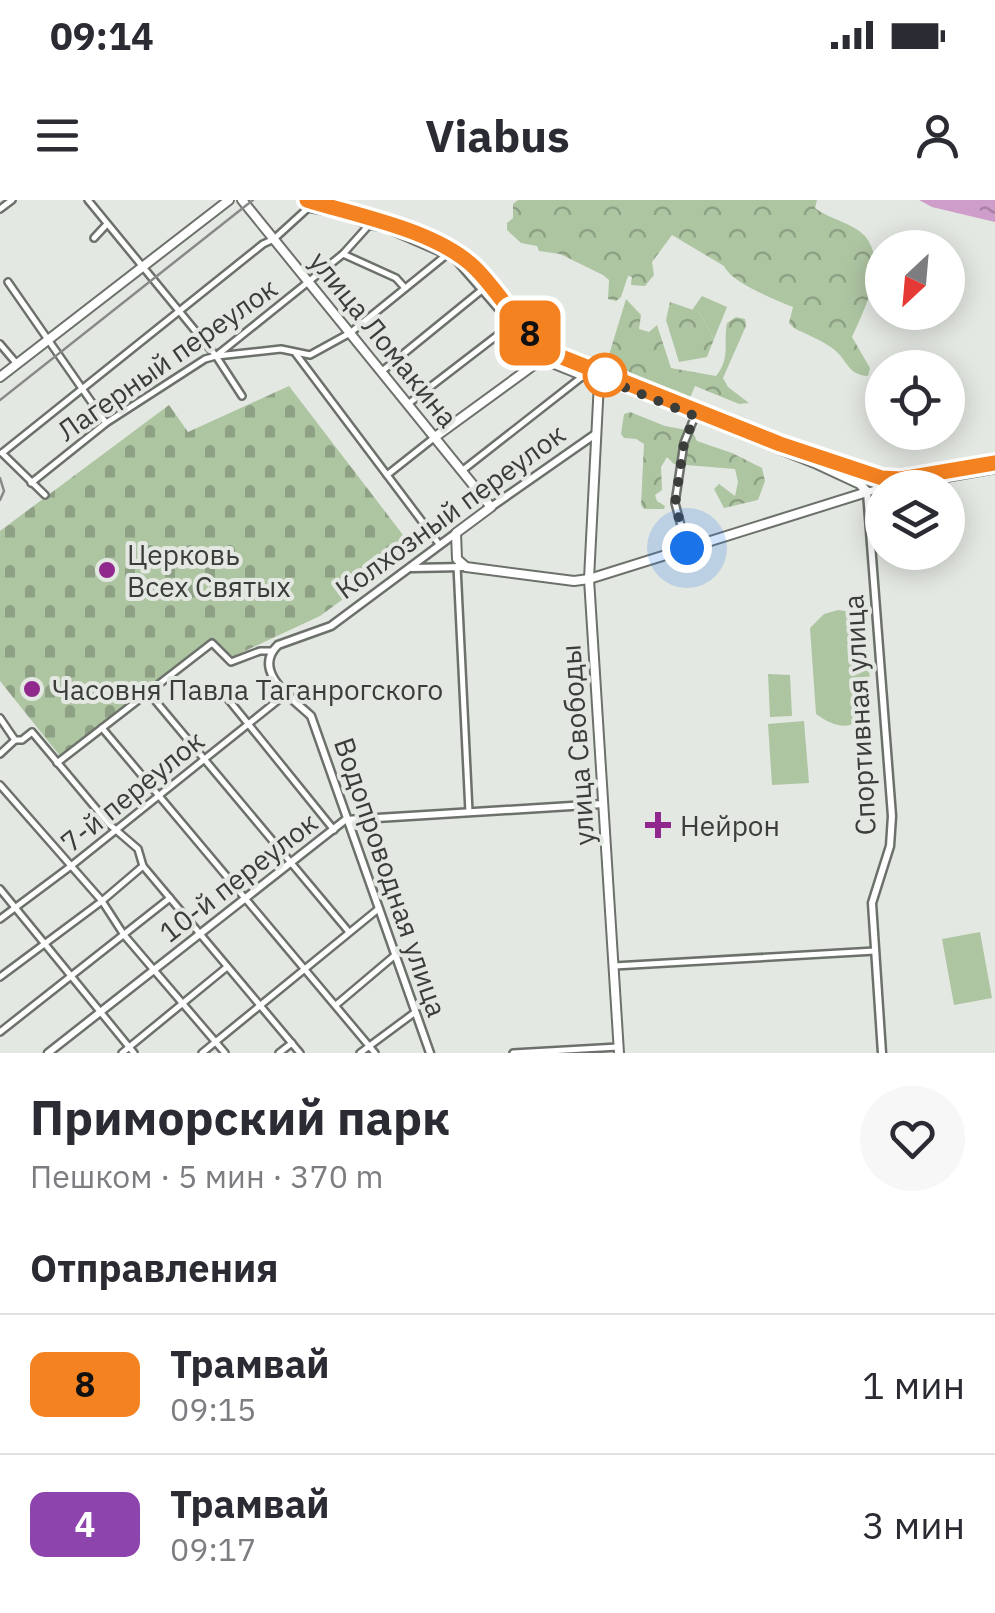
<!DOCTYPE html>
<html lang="ru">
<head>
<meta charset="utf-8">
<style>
  :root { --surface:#fff; --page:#f7f7f7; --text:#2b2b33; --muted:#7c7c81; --line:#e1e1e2 }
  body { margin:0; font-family:"IBM Plex Sans",sans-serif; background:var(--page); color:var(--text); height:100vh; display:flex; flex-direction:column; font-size:38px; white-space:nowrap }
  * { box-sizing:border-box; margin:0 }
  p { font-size:32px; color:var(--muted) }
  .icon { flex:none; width:55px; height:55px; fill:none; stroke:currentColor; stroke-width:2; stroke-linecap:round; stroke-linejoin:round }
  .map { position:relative; height:853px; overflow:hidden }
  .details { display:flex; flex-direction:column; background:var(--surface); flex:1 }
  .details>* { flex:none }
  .badge { padding:0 20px; border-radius:15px; font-size:35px; line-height:65px }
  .needle { width:65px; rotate:206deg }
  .buttons { position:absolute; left:865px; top:30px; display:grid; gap:20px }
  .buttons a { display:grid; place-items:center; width:100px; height:100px; border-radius:50%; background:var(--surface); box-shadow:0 5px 25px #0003; font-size:50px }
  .you { position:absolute; width:50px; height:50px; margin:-25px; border:8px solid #fff; border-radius:50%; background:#1a73e8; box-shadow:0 0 0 15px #1a73e833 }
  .map>.badge { position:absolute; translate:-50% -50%; box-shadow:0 0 0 5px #fff }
  h2 { padding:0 30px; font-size:38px; line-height:90px }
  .round { display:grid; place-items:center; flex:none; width:105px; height:105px; border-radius:52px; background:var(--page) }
  .head { display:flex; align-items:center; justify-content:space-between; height:170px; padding:0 30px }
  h1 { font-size:48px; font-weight:700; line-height:75px }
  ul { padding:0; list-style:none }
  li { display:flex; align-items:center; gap:30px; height:140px; padding:0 30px; border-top:2px solid var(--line) }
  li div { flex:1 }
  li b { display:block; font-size:38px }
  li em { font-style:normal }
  li .badge { min-width:110px; font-weight:700; text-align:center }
  .status { display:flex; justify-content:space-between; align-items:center; height:70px; padding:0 50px; background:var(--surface); direction:ltr }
  .status svg { height:28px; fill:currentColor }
  header { display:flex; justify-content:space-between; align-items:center; height:130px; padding:0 30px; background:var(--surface); font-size:45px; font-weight:700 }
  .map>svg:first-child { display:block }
  .grass { fill:#aec5a2 }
  .forest { fill:url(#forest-crowns) }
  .cemetery { fill:url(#cemetery-stones) }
  .water { fill:url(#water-ripples) }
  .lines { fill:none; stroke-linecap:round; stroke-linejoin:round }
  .minor-casing { stroke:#6d716b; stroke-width:10 }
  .tertiary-casing { stroke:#6d716b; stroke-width:11 }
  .secondary-casing { stroke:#6d716b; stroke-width:12 }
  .minor { stroke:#fff; stroke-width:5 }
  .tertiary { stroke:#fff; stroke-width:6 }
  .secondary { stroke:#fff; stroke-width:8 }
  .tram { stroke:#878a86; stroke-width:2.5 }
  .line-casing { stroke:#fff; stroke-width:22 }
  .line { stroke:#f58220; stroke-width:15 }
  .walk { stroke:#3b3d3a; stroke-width:10; stroke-dasharray:0 18 }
  .stop-dot { fill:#fff; stroke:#f58220; stroke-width:5 }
  .poi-dot { fill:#90288d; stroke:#e4e8e2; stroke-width:4 }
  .labels { text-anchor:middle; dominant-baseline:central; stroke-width:8; stroke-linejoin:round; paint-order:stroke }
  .street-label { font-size:28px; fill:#3b3d3a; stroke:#e4e8e2 }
  .poi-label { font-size:28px; fill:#3b3d3a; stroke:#e4e8e2; text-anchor:start }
</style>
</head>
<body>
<div class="status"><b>09:14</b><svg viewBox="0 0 49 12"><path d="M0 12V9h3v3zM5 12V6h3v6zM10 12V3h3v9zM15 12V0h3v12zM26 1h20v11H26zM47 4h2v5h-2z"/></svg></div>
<header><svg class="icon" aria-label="menu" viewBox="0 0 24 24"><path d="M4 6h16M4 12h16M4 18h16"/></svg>Viabus<svg class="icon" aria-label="person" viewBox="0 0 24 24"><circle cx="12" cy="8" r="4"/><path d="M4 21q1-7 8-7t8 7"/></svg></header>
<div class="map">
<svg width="995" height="853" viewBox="0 0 995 853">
  <defs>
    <pattern id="forest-crowns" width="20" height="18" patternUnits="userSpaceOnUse" patternTransform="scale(2.5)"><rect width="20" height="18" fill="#aec5a2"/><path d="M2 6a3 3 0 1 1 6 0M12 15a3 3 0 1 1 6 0" fill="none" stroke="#8fa185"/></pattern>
    <pattern id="cemetery-stones" width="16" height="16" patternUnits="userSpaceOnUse" patternTransform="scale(2.5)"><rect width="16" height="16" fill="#aec5a2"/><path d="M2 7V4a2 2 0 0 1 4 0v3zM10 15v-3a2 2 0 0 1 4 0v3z" fill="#8fa185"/></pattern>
    <pattern id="water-ripples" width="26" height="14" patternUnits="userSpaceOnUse" patternTransform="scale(2.5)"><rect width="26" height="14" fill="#ce9dca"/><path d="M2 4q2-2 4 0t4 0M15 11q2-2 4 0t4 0" fill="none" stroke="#a881a5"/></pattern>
  </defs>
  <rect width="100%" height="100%" fill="#e4e8e2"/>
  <!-- grass -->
  <g class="grass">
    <path d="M702,96L727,107L714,139L699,112L692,110Z"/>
    <path d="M838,410L852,412L866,425L872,511C852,531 837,529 816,514L810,428L824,414Z"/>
    <path d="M768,474L790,475L792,516L770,517Z"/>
    <path d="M804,521L809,583L772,585L768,524Z"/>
    <path d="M980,732L992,798L954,805L942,739Z"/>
  </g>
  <!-- forest -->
  <g class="forest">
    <path d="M518,0H817L815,8C829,19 853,23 865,36C888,63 864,111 852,137L870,168L868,176C850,175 848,164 838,153C827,142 807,135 794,128L789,123L793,107C774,99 732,83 724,66L672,35L652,62L654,75L645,86L631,85L632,77L628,76L621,97L616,101L608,99L609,80L603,75L560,54L539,51L537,46L521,43L507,30V23L513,18V4Z"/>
    <path d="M626,99L641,115L639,129L649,132L657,125L671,168L716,176C731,158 723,143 727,123L736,117L745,119L746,126L723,178L728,187L749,203L739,204L695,186L688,203L631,177V173L620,167L615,171L605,168Z"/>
    <path d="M670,102L699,112L714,139L707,157L679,162L666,120Z"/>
    <path d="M630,212L665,226L692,231L697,241L732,253L762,268L765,281L758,300L724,308L714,289L719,284L735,296L738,282L735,269L674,264L667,257L661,267L662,290L655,295L657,301L665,306L664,309H644L641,305L644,244L636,239L624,238L621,234L624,214Z"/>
  </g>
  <!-- cemetery -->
  <path class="cemetery" d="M289,186L413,348L320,416L230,458L211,438L60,556L0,481V331L169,205L188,232Z"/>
  <!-- water -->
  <path class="water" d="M919,0H995V22L932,7Z"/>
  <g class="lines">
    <defs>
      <g id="minor">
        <path d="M88,0L216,156L242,196"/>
        <path d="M0,9L12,0"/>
        <path d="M94,38L107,24"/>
        <path d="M343,54L396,78L405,88"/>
        <path d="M8,82L106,223"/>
        <path d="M0,144L17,164"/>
        <path d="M296,154L439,344"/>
        <path d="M217,156L281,149L310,155L350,133L445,56"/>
        <path d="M381,172L483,89"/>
        <path d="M408,204L512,124"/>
        <path d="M2,253L263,44L274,39L308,8L341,14L369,25L385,28L454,58L542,159"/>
        <path d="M2,253L45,295"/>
        <path d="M463,270L583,176"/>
        <path d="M387,275L435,237"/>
        <path d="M31,283L106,223L205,159L216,156L343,54L369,25"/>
        <path d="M687,348L675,303L684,243L695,216"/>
        <path d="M457,366L469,612"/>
        <path d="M148,492L349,732"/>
        <path d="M224,494L334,630"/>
        <path d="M0,518L15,540"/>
        <path d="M102,528L375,853"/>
        <path d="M0,554L15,540H22L32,532L109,624L138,649L143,666L300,853"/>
        <path d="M57,563L212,443L231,462L260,451H272"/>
        <path d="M0,585L102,701L124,735L225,853"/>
        <path d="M0,689L134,853"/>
        <path d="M0,719L71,666L287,493"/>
        <path d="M614,766L875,751"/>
        <path d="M0,777L102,701L143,666"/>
        <path d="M336,805L394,756"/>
        <path d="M0,832L170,698"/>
        <path d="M122,853L227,767"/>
        <path d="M202,853L377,710"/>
        <path d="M279,853L292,843"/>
        <path d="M360,853L414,813"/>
        <path d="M513,853L618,847"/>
      </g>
      <g id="tertiary">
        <path d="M887,288L995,269"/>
        <path d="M491,307L594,235"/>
        <path d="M412,368L464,367"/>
        <path d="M48,853L345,620L603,604"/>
        <path d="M430,853L311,516C292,498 251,471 278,445L331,426L456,333"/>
        <path d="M882,853L872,703L890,646L892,616L867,292L882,288"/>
      </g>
      <g id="secondary">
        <path d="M242,0L491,307L456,333L457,359L466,367L574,381L589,379L867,292"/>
        <path d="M0,177L229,0"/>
        <path d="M599,182L589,379L619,853"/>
        <path d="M435,237L542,159L599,182L619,185L817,264L860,284L867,292"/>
      </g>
    </defs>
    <!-- minor casing -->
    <use href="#minor" class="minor-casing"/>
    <!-- tertiary casing -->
    <use href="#tertiary" class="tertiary-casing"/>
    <!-- secondary casing -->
    <use href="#secondary" class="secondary-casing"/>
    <!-- minor -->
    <use href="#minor" class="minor"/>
    <!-- tertiary -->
    <use href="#tertiary" class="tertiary"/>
    <!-- secondary -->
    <use href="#secondary" class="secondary"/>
    <!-- tram -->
    <g class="tram">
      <path d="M307,0C357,16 430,29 470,64C501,90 519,132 554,153L780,244L883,278L901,279L995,263"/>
      <path d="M0,200L253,0"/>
      <path d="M0,278L4,291L0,300"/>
    </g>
  </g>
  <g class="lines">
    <defs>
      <path id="line" d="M307,0C358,16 435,30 474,67C502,94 520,133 554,154L780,244L882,278L901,279L995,263"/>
    </defs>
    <!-- line casing -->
    <use href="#line" class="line-casing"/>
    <!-- line -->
    <use href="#line" class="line"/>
    <!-- walk -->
    <path class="walk" d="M605,175L599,182L619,185L695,216L684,243L675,304L687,348"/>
  </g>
  <!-- markers -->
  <circle class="stop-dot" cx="605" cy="175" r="20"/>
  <g class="poi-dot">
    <circle cx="107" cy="370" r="10"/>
    <circle cx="32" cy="489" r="10"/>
    <path d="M653 610h10v10h10v10h-10v10h-10v-10h-10v-10h10z"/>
  </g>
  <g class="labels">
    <!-- street labels -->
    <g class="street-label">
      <text transform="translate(384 139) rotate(51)">улица Ломакина</text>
      <text transform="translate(167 159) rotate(-35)">Лагерный переулок</text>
      <text transform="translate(450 311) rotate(-36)">Колхозный переулок</text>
      <text transform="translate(859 515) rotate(-93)">Спортивная улица</text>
      <text transform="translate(577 545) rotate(-94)">улица Свободы</text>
      <text transform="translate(132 591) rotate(-39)">7-й переулок</text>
      <text transform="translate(238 677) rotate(-38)">10-й переулок</text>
      <text transform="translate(391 677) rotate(71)">Водопроводная улица</text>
    </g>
    <!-- poi labels -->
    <g class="poi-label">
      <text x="127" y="354">Церковь<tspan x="127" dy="32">Всех Святых</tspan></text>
      <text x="52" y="489">Часовня Павла Таганрогского</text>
      <text x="680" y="625">Нейрон</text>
    </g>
  </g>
</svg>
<div class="buttons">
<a><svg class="needle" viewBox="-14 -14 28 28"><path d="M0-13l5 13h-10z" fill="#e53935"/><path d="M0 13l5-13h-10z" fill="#7c7c81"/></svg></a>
<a><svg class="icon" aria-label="locate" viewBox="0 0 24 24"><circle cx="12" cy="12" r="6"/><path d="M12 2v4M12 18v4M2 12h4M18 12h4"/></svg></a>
<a><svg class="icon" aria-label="layers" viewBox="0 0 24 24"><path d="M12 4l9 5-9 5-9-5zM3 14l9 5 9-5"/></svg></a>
</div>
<div class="you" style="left:687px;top:348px"></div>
<b class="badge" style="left:530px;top:133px;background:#f58220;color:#111">8</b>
</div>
<section class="details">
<div class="head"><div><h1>Приморский парк</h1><p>Пешком · 5 мин · 370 m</p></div><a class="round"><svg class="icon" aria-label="heart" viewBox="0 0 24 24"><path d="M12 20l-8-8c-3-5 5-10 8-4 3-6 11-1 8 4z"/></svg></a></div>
<h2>Отправления</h2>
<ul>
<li><span class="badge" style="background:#f58220;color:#111">8</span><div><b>Трамвай</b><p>09:15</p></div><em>1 мин</em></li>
<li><span class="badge" style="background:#8e44ad;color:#fff">4</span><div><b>Трамвай</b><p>09:17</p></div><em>3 мин</em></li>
</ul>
</section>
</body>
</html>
